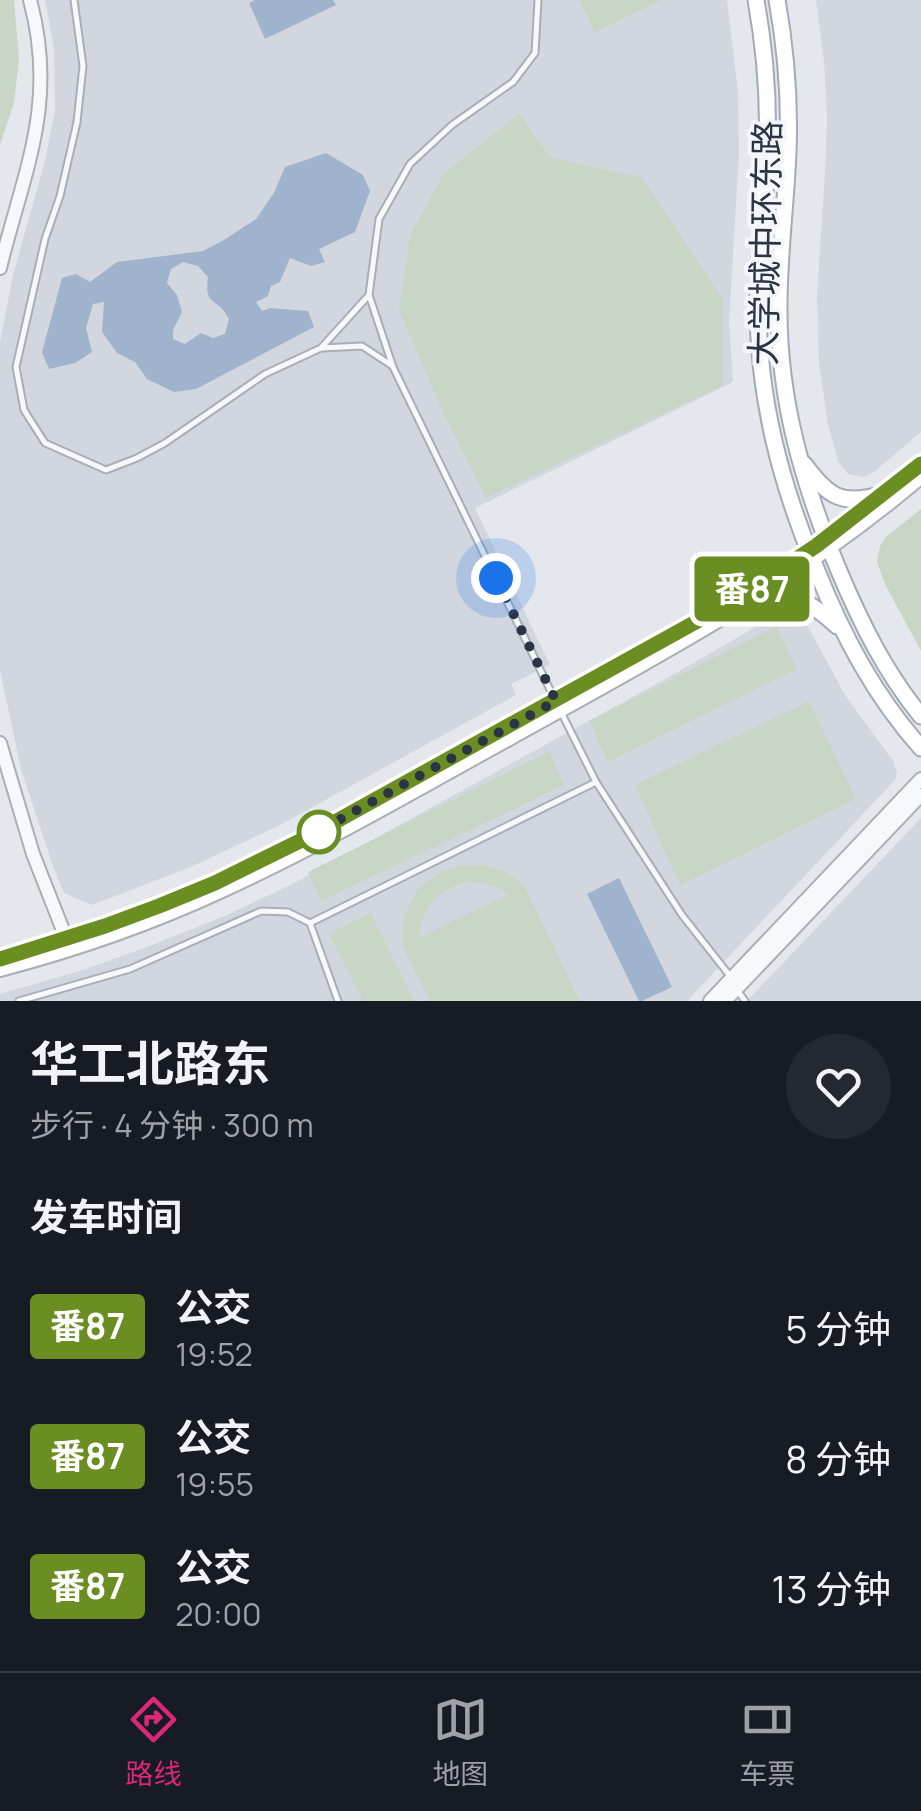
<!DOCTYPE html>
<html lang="zh">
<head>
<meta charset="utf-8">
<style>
  :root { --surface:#171b24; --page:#242831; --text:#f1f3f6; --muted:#9ea1a6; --line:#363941; --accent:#db2777 }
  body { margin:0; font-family:Manrope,"Noto Sans SC",sans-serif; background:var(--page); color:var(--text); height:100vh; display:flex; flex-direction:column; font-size:38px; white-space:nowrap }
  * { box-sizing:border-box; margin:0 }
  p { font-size:32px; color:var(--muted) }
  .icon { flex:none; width:55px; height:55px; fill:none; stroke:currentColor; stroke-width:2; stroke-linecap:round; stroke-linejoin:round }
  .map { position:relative; height:1001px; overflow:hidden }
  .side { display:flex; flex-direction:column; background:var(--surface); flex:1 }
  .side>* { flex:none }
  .badge { padding:0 20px; border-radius:8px; font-size:35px; line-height:65px }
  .you { position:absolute; width:50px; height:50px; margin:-25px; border:8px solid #fff; border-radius:50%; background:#1a73e8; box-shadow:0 0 0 15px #1a73e833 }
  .map>.badge { position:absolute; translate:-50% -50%; box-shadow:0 0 0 5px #fff }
  h2 { padding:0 30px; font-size:38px; line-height:90px }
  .round { display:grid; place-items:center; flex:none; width:105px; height:105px; border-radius:52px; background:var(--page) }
  .overview { display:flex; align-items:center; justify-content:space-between; height:170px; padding:0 30px }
  h1 { font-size:48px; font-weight:700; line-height:75px }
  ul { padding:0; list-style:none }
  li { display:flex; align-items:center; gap:30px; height:130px; padding:0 30px }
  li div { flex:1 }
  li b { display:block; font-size:38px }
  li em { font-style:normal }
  li .badge { min-width:110px; font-weight:700; text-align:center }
  .tab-bar { display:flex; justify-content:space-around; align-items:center; height:140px; border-top:2px solid var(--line); background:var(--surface); font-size:28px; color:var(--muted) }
  .tab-bar a { display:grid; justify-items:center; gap:5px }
  .tab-bar .active { color:var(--accent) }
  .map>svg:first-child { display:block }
  .built { fill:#d2d6de }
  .green { fill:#c9d6c5; fill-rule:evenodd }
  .water { fill:#9fb4cc; fill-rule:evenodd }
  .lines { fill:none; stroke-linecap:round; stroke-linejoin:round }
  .service-casing { stroke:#a9aeb7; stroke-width:9 }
  .tertiary-casing { stroke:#a9aeb7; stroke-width:16 }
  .secondary-casing { stroke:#a9aeb7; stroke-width:18 }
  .primary-casing { stroke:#a3abb8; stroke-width:19 }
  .service { stroke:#f7f8fa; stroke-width:5 }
  .tertiary { stroke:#f7f8fa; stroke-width:12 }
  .secondary { stroke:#fff; stroke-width:14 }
  .primary { stroke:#fff; stroke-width:15 }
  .line-casing { stroke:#fff; stroke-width:22 }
  .line { stroke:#6b8e23; stroke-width:15 }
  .walk { stroke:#2b3445; stroke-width:10; stroke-dasharray:0 18 }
  .stop-dot { fill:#fff; stroke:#6b8e23; stroke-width:5 }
  .labels { text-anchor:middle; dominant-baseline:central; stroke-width:8; stroke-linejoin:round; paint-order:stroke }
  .street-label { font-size:35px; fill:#2b3445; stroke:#f4f6f9 }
</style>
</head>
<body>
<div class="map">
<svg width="921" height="1001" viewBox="0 0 921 1001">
  <rect width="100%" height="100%" fill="#e4e7ec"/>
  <!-- built -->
  <g class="built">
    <path d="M45,0H727L738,91L739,154L729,322L733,382L475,508L550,665L511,684L516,695L280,825L193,866L92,905L64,893L53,866L21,769L0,670V342L13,275L45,161L55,110L54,49Z"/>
    <path d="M816,0H921V432L874,472L863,477L848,474L838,461L828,424L819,363L817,296L825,173L827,119L824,62Z"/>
    <path d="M782,612H792L803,618L845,695L893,761L897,772L895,780L687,1001H0V994L83,970L147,947L225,916L294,883L676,673Z"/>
    <path d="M921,818V1001H747Z"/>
  </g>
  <!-- green -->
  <g class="green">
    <path d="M0,0H14L19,59L14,103L0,145Z"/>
    <path d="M580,0H662L595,32Z"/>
    <path d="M519,114L550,157L642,178L723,300V385L486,498L445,417L399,310L410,235L444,173Z"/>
    <path d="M921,509V651L885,584L877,562L880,546L886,537Z"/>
    <path d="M776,627L797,669L608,762L589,721Z"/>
    <path d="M809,701L856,799L680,885L635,785Z"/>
    <path d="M549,752L564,785L321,901L308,872Z"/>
    <path d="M463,865H485L506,872L524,886L580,1001H430L402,945L404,915L418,889L442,871ZM465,882C482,882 495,884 509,894L419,938C422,909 436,892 465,882Z"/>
    <path d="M371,913L414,1001H363L329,934Z"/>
  </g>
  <!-- water -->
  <g class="water">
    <path d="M255,0H333L336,5L265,39L249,3Z"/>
    <path d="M326,153L363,175L370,191L355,232L319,249L325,262L311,266L290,258L280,282L271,286L268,296L256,302L262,311L270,308L308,311L314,327L196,389L174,392L147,379L135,362L117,353L102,332L104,302L93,304L86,328L92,352L75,363L49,369L42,352L62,278L76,274L90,282L117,262L203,251L224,240L256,219L274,193L285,167ZM183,262L198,266L208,277C204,308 217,296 229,319L225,334L213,338L201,333L185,344L173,339V330L182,312L177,295L167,283L171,269Z"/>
    <path d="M619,878L672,987L642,1001H639L587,894Z"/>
  </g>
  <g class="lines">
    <defs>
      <g id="service">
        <path d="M74,0L83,66L77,122L60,196L45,239L16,367L24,410L45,443L106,470L137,458L165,443L265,374L321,348L369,295L379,219L410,164L452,125L513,82L535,53L538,0"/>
        <path d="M369,295L393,367L555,700"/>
        <path d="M322,348L362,346L391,365"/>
        <path d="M561,712L596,782L682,915L730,976"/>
        <path d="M310,923L596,782"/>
        <path d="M737,990L745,1001"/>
        <path d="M19,1001L130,969L261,911L288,912L310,923L338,1001"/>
      </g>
      <g id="tertiary">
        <path d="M0,268C24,170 58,104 30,0"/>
        <path d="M0,743L33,854L70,948"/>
        <path d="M710,1001L921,779"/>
        <path d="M725,1001L921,795"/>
      </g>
      <g id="secondary">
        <path d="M0,959C183,912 337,821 501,731C585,685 671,641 751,590C811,552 867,509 921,464"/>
        <path d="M0,969C76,949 151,923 222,890C321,845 416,789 511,737C655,657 795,584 921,476"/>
      </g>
      <g id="primary">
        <path d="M756,0C765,50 769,101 767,152C766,203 758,254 758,305C758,399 781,485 817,571C843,636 874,695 921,748"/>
        <path d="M777,0C786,50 790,101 788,152C786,203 779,254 779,305C778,399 803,484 839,571C861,623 885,672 921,716"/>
        <path d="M804,464C829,498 842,506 884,494"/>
        <path d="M756,599C793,592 810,601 837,626"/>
      </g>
    </defs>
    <!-- service casing -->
    <use href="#service" class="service-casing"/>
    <!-- tertiary casing -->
    <use href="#tertiary" class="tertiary-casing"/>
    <!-- secondary casing -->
    <use href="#secondary" class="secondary-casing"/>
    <!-- primary casing -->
    <use href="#primary" class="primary-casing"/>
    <!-- service -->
    <use href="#service" class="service"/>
    <!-- tertiary -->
    <use href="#tertiary" class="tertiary"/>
    <!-- secondary -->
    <use href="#secondary" class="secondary"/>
    <!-- primary -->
    <use href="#primary" class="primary"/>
  </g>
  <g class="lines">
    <defs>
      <path id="line" d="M0,959L105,926L159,906L215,883L306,838L730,603L816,546L921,464"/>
    </defs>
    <!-- line casing -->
    <use href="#line" class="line-casing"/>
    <!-- line -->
    <use href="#line" class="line"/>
    <!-- walk -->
    <path class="walk" d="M319,832L306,838L556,701L496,578"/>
  </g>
  <!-- markers -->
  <circle class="stop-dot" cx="319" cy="832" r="20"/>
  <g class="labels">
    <!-- street labels -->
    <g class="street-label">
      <text transform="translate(765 243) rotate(-89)">大学城中环东路</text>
    </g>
  </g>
</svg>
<div class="you" style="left:496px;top:578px"></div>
<b class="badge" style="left:752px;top:589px;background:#6b8e23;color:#fff">番87</b>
</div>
<section class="side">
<div class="overview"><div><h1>华工北路东</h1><p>步行 · 4 分钟 · 300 m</p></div><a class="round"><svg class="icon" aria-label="heart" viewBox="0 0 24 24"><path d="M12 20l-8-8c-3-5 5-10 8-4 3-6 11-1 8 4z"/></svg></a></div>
<h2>发车时间</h2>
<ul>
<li><span class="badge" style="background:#6b8e23;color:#fff">番87</span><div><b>公交</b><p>19:52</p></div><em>5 分钟</em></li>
<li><span class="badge" style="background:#6b8e23;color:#fff">番87</span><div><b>公交</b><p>19:55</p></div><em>8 分钟</em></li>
<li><span class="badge" style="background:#6b8e23;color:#fff">番87</span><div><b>公交</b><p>20:00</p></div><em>13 分钟</em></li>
</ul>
</section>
<nav class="tab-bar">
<a class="active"><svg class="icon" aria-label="directions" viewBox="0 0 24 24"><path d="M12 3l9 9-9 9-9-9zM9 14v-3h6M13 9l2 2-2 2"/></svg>路线</a>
<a><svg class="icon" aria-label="map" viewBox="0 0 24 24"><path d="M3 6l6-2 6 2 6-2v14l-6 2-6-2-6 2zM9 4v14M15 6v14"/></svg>地图</a>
<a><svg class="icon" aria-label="tickets" viewBox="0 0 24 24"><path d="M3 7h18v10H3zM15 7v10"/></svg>车票</a>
</nav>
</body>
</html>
